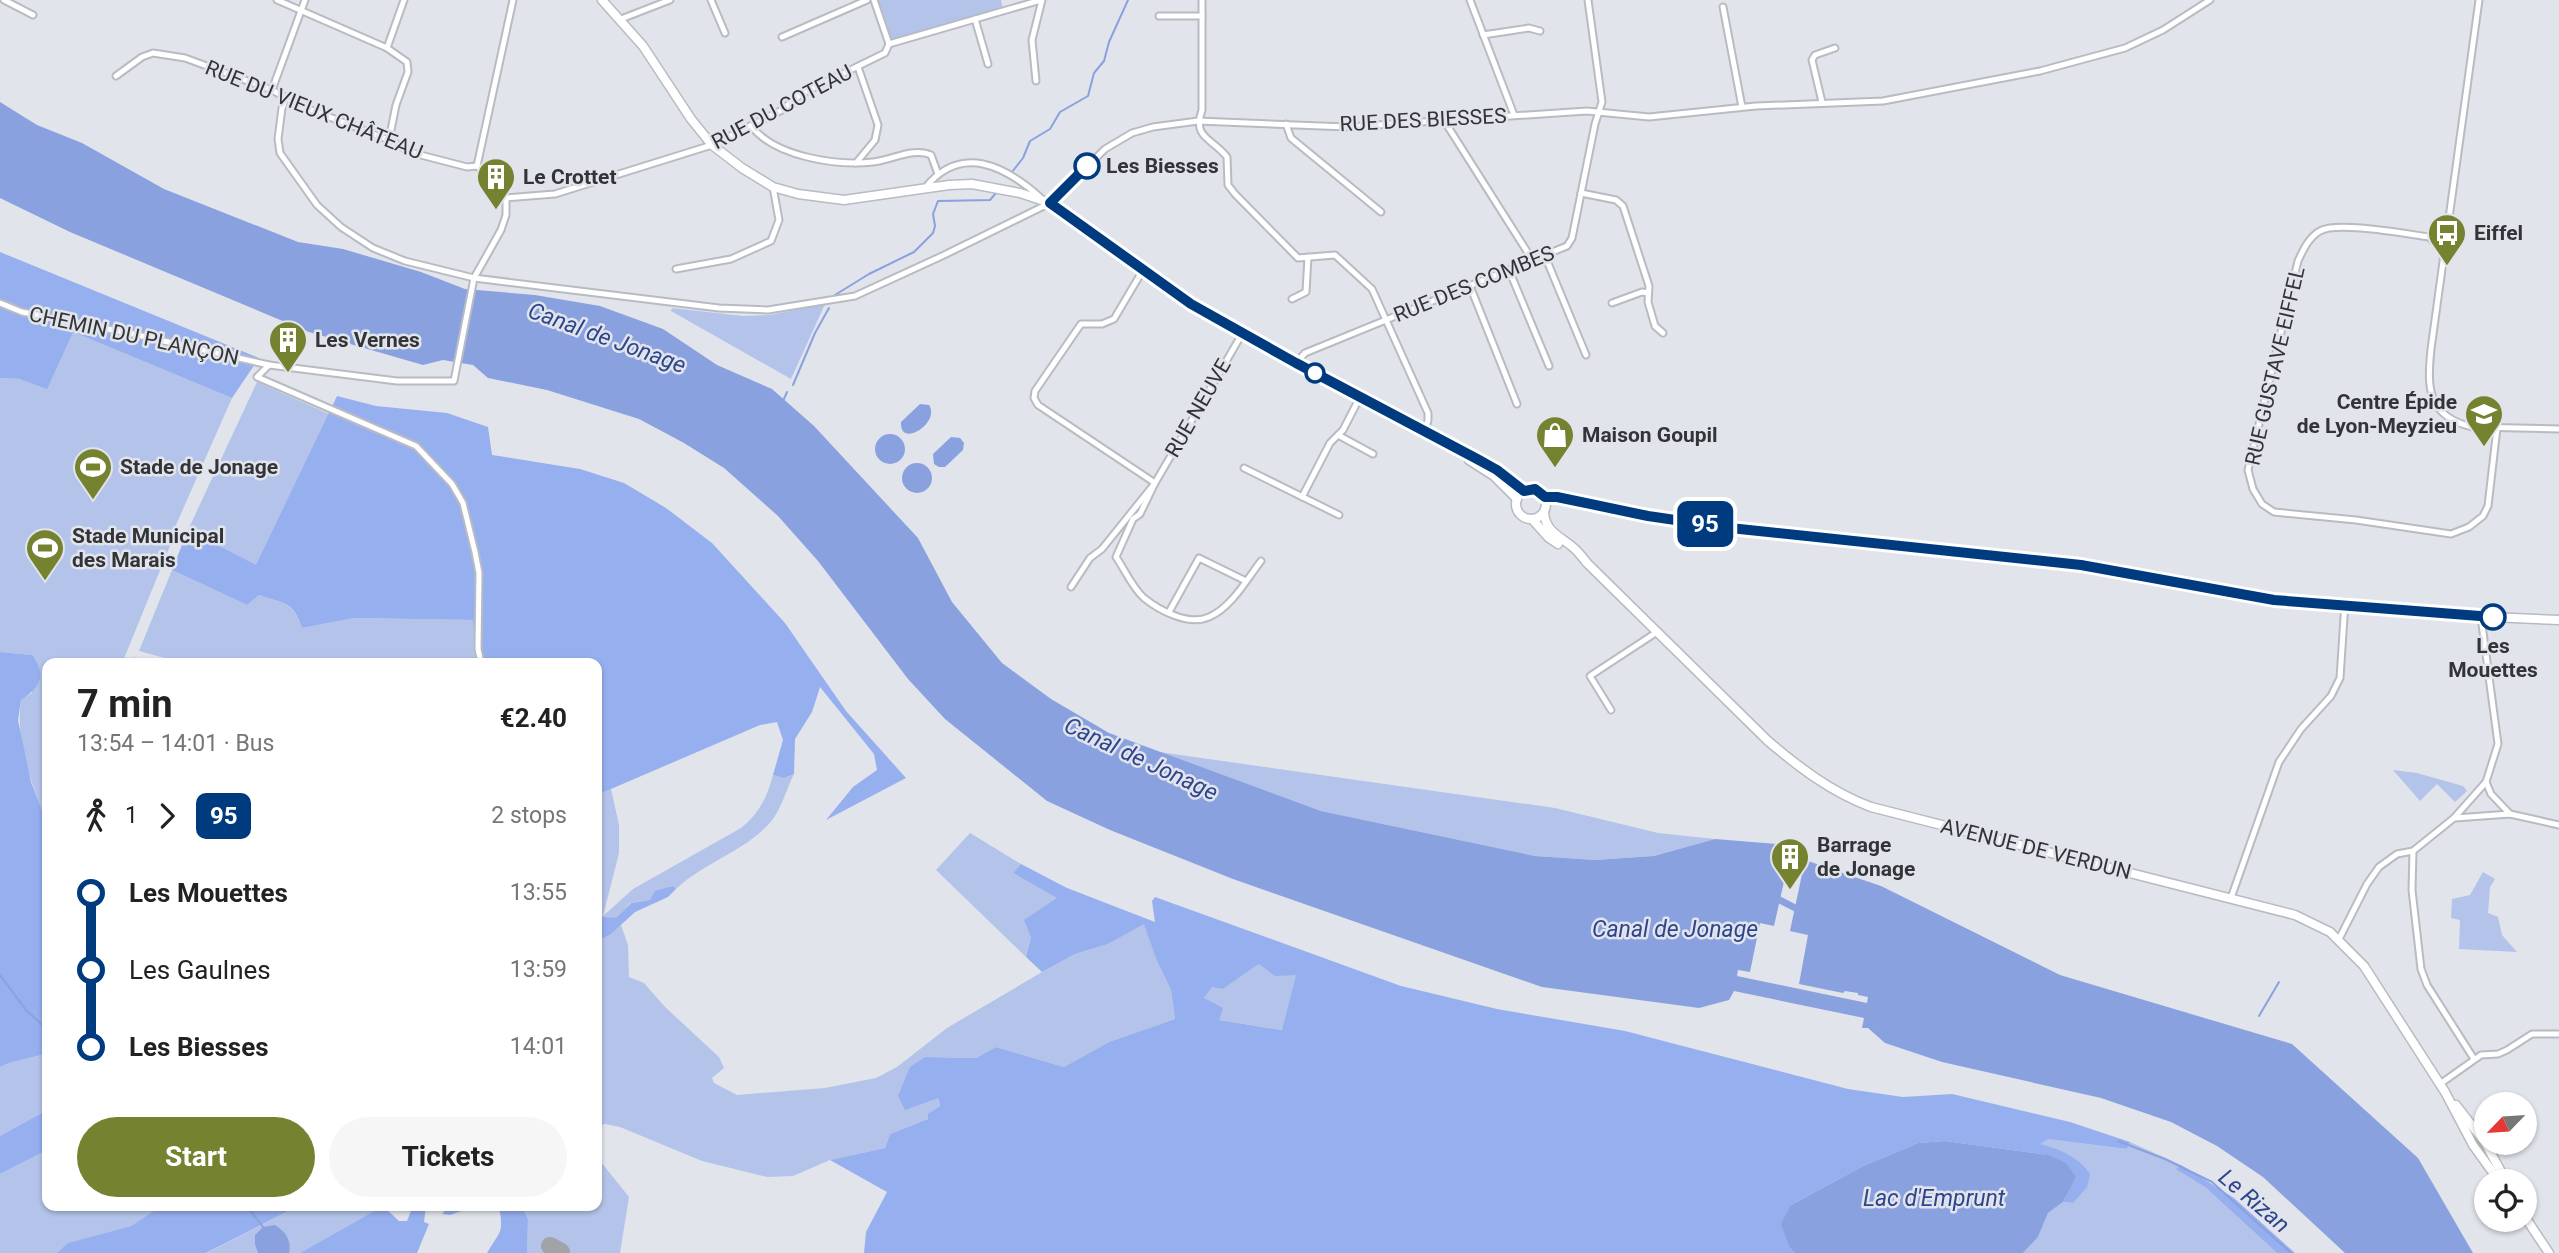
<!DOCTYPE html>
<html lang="en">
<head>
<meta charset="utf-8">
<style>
  :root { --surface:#fff; --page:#f6f6f6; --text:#222; --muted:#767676; --accent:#758230 }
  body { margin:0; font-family:Roboto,sans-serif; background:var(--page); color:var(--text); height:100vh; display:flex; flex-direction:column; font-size:26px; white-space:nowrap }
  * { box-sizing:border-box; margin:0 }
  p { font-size:23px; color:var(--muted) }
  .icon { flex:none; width:38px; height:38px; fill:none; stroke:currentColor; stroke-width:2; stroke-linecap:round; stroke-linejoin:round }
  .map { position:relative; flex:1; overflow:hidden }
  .side { position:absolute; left:42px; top:658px; width:560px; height:553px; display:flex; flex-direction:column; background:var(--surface); border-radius:14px; box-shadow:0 2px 5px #0004 }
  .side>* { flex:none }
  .badge { padding:0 14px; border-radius:10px; font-size:24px; line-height:46px }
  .needle { width:46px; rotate:245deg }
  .buttons { position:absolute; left:2474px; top:1092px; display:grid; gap:14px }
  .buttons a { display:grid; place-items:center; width:63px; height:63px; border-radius:50%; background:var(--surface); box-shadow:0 2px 5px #0004; font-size:35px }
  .map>.badge { position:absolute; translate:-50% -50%; box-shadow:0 0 0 4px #fff }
  .legs { display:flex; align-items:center; gap:10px; height:77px; padding:0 35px; font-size:23px }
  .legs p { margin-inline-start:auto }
  .head { display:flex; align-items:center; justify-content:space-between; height:119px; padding:0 35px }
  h1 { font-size:38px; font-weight:700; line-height:52px }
  .primary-button { display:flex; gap:14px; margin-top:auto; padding:14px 35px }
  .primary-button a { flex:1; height:80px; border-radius:42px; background:var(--accent); color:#fff; font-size:28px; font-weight:700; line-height:80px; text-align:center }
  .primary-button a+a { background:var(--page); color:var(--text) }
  ul { padding:0 35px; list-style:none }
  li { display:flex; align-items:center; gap:24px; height:77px; font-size:26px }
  li i { display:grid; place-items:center; width:10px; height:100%; margin:0 9px; background:currentColor }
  li i::after { content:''; width:18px; height:18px; margin:-9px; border:5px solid; border-radius:50%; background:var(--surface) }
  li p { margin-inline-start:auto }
  li:first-child i { background:linear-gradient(#0000 50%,currentColor 0) }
  li:last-child i { background:linear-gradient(currentColor 50%,#0000 0) }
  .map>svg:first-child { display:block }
  .green { fill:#b3c3ea }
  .forest { fill:#96afee; fill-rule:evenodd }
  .water { fill:#89a1df }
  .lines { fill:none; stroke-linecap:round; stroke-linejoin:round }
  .stream { stroke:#89a1df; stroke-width:2 }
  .canal { stroke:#89a1df; stroke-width:7 }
  .taxiway { stroke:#a0a3a8; stroke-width:18 }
  .street-casing { stroke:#b8bbc1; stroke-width:9 }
  .secondary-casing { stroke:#b8bbc1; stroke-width:11 }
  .street { stroke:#fff; stroke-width:5 }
  .secondary { stroke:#fff; stroke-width:8 }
  .line-1-casing { stroke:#fff; stroke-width:16 }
  .line-1 { stroke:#003b80; stroke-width:10 }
  .stop-1-dot { fill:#fff; stroke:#003b80; stroke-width:3.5 }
  .labels { text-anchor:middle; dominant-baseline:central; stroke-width:5; stroke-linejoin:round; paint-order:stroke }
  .street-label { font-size:21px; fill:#333437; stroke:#e1e4eb }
  .stop-label { font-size:21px; font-weight:bold; fill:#333437; stroke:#e1e4eb; text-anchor:start }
  .poi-label { font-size:21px; font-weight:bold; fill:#333437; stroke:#e1e4eb; text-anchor:start }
  .water-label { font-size:23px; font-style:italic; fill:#2e458e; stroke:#e1e4eb }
</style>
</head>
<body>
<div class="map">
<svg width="2559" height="1253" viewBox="0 0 2559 1253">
  <rect width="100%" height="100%" fill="#e1e4eb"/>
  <!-- green -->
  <g class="green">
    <path d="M878,0H1001L1003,9L892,40Z"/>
    <path d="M825,304L791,379L671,311L672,308L743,316L770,315Z"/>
    <path d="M73,332L232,398L172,534L174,536L123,661L135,657L134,663H47V823C32,785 15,742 21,700L32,693V655L0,652V378L20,379Z"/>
    <path d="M257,382L329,414L256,566L188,530Z"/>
    <path d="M172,570L247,605L259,595C285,604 292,601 302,628L354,618L473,620L475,663H183L139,651Z"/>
    <path d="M1159,752L1555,808L1658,833L1715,839L1654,856L1595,860L1535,856L1321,811Z"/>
    <path d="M2393,770L2417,773L2463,786L2467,791L2455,802L2437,784L2420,801Z"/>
    <path d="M794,774C787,788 782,806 773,819C750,849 704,862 676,889L672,886L650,900L630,903L616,919L597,921V795L611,789L619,825V853L603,916L633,889L741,828C759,813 767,798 773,775L784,778Z"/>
    <path d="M970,833L1021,864L1013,873L1058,898L1031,937L1026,957L936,870Z"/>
    <path d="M2483,872L2495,879L2490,887L2488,913L2498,917L2502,935L2517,952L2459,949L2460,920L2451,918L2452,899L2470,895Z"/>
    <path d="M1145,923L1157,961L1171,990L1175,1019L1109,1042L1064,1067L996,1047L976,1058L925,1057L940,1106L929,1114L928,1119L890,1134L885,1148L830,1160L793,1176L767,1177L702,1161L620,1127L605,1124L597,1126V941L610,935L621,925L628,945L629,977L644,983L665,1007L719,1057L724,1068L712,1078L714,1083L737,1095L825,1088L876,1078L897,1067L947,1028L1042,972L1075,954L1108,944Z"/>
    <path d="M1259,964L1296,975L1283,1030L1219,1020L1204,998L1212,986L1223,989Z"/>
    <path d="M47,1053V1110L0,1136V1067C16,1059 31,1059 47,1053Z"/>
    <path d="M2048,1139L2127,1149L2130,1142L2181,1165L2177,1169L2205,1187L2277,1253H2023L2038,1237L2048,1213L2063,1202L2073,1203L2038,1144Z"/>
    <path d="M47,1150V1206H161L131,1226L69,1243L57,1253H0V1174Z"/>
    <path d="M597,1157L629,1197L620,1253H527L528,1219L524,1209L526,1206H597Z"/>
    <path d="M298,1206H383L300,1253H207Z"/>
  </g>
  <!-- forest -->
  <g class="forest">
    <path d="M0,252L259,358L232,398L73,332L47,389L20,379L0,378Z"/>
    <path d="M337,396L376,406L447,413L488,427L492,455L580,469L624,483L666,508L712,543L785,623L846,711L906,778L826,820L853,787L877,770L874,754L820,687L812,712L795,739L794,774L784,778L773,775L783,740L777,722L760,725L597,795V663H475L473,620L354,618L302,628C293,601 285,604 259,595L247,605L172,570L188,530L256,565Z"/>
    <path d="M0,652L32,655C47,675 40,688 21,700L18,720L31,782L47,823V1053C31,1059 16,1059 0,1067Z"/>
    <path d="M1021,864L1067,888L1155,922L1152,901L1155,897L1401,986L1497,1009L1625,1031L1848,1089L1903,1097L1952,1094L2070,1122L2130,1142L2127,1149L2048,1139L2040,1144C2059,1149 2078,1156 2090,1174L2087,1187L2073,1203L2063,1202L2076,1177L2048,1155L1945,1141L1918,1143L1863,1166L1791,1205L1790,1248L1795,1253H864L866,1232L887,1192L830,1160L885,1148L890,1134L928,1119V1114L940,1106L938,1098L905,1110L898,1096L910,1067L925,1057L976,1058L996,1047L1064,1067L1109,1042L1175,1019L1171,990L1157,961L1144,924L1108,944L1075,954L1042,972L1026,957L1031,937L1024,920L1057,898L1013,873ZM1259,964L1275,976L1296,975L1282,1030L1219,1020L1223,1008L1204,998L1212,987L1223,989Z"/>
    <path d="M673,886L676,889L668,897L635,912L610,935L597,941V921L602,917L616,918L631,903L650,900L655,891Z"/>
    <path d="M47,1110V1150L0,1174V1136Z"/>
    <path d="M2181,1165L2234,1198L2295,1253H2277L2205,1187L2176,1169Z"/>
    <path d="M161,1206H298L206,1253H57L68,1243L131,1226Z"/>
    <path d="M383,1206L399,1221H407L413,1206H426L424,1222L429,1224L417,1253H300Z"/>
    <path d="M449,1206H491L473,1207L450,1215L442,1214Z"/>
    <path d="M499,1206H526L524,1210L528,1219L527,1253H487C500,1230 504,1235 499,1206Z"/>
  </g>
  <!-- water -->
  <g class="water">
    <path d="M0,102L37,125L82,143L164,189L298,242L343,249L421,272L465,289L535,295L600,306L663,329L717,365L772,389L814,426L918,538L952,602L1002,663L1051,699L1109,733L1321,811L1535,856L1595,860L1654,856L1715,839L1777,844L1776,851L1790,855L1774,926L1760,923L1750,972L1738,970L1737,976L1867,1003L1868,997L1858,995V993L1845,991L1843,993L1799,984L1808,935L1790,931L1805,860L1881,886L2060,975L2292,1044L2418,1158L2473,1253H2345L2263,1177L2217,1146L2171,1122L2101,1098L1942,1062L1885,1043L1868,1028H1862L1864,1018L1734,991L1729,1000L1699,1008L1542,987L1233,879L1110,830L1047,801L945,719L908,679L818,561L778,516L724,468L684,443L639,419L547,390L488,378L473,365L443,360L423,365L309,332L70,232L0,198Z"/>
    <path d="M920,404L929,405C941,423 899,449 901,422Z"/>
    <circle cx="890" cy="449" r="15"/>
    <path d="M951,437L960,438L964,443L963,450L945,467H939L934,464L933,454Z"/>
    <circle cx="917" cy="478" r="15"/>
    <path d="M1945,1141L2048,1155L2066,1163L2076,1177L2063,1202L2048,1213L2038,1237L2023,1253H1795L1790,1248L1781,1224L1791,1205L1863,1166L1918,1143Z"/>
    <path d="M275,1225C285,1231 292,1241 289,1253H258L255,1244V1235L263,1227Z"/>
  </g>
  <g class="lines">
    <!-- stream -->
    <g class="stream">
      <path d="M1012,172L1023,158L1030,141L1050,129L1060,112L1088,96L1094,73L1104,61L1109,42L1128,0"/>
      <path d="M835,295L869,274L914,252L933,233L935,226L933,214L938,201L990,200L996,193"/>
      <path d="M793,385L815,333L829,308"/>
      <path d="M783,401L787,392"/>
      <path d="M0,975L26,1010L47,1029"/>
      <path d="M2259,1016L2279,982"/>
      <path d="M2118,1141L2165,1159L2212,1182L2291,1253"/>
      <path d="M247,1206L263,1227"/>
    </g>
    <!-- canal -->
    <path class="canal" d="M1774,897L1801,911"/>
    <!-- taxiway -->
    <path class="taxiway" d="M550,1246L561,1252"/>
    <defs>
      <g id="street">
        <path d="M4,0L33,15"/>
        <path d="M277,0L387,48L407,62L408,72L396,105L389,140"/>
        <path d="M711,0L725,33"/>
        <path d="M874,0L889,44"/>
        <path d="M1202,0V110C1192,138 1212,138 1227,157L1228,185L1235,194L1298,258L1335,255L1372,289L1428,413V420L1425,431"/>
        <path d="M1470,0L1514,115"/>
        <path d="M2479,0L2431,349C2427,388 2427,416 2472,427L2559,429"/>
        <path d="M1723,7L1742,107"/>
        <path d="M1159,16H1202"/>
        <path d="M621,19L670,0"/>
        <path d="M975,19L988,64"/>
        <path d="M1483,35L1529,28L1540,31"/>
        <path d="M782,37L867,0"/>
        <path d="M889,44L1041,0"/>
        <path d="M387,48L404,0"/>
        <path d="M116,76L142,57L153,53L185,58L272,90L301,106L389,140L413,153L467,167L477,166"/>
        <path d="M1036,81L1032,40L1042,0"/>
        <path d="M272,90L305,0"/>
        <path d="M286,98L282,108L278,139L280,153L317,205L341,227L373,248L405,261L474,278L719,308L768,310L855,296L942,256L1050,203L1105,149L1132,133L1153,127L1198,121L1347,127L1587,111L1649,117L1756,106L1883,101L2040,71L2125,48L2163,30L2210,0"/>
        <path d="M1822,102L1812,60L1815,55L1835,48"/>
        <path d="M1445,122L1533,261"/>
        <path d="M1286,124L1291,138L1381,212"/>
        <path d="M752,127C776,157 837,166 873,162C892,160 914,147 931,155L938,174"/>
        <path d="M856,163L875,140L878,125L858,67"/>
        <path d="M925,188C961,143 1005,166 1040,197"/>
        <path d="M1581,193L1616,200L1623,206L1649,286L1648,302L1655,326L1663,333"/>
        <path d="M506,198L555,194L712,145L782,110L801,94L885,53L889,44"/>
        <path d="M2429,237C2406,234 2337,221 2320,231C2309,237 2303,250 2298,261L2248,470L2253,489L2262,504L2274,512L2356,520L2451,534L2469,527L2483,516L2488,506L2497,428"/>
        <path d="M2429,237L2448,228"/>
        <path d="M2429,237L2444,251"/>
        <path d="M1545,256L1586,355"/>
        <path d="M676,269L731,259L771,241L779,220L773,187"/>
        <path d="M1143,270L1114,319L1102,324H1081L1035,391L1034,398L1038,405L1155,483L1140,514L1133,519L1116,557C1125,570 1132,587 1144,598C1160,611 1189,626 1209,617C1231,608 1247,579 1261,561"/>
        <path d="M1509,270L1549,366"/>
        <path d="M1470,286L1517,404"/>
        <path d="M1292,299L1306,292L1308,257"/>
        <path d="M0,303L22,312L133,334L269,365L397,381H454L474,278L501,230L506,215V198L502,189L477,166L513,0"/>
        <path d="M1612,303L1642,292L1648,293"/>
        <path d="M1296,363L1305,353L1567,246L1572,238L1595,124L1602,102L1588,0"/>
        <path d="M269,365L257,377L416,446L452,484L463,503L475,552L479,573L478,649L481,663"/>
        <path d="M1338,435L1373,454"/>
        <path d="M1244,468L1339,515"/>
        <path d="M1302,497L1330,443L1343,430L1360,397"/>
        <path d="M1071,587L1090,558L1102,549L1155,483L1242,334"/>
        <path d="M1169,612L1199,558L1246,581"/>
        <path d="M1611,710L1590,676L1657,632"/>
        <path d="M2486,782L2491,794L2510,814"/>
        <path d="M2455,818L2510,814L2559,825"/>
        <path d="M2413,851L2412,890L2421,969L2427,985L2474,1059"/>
        <path d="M2231,898L2279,762L2301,729L2331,696L2340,678L2345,602"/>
        <path d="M2339,939L2367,884L2379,867L2397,854L2413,851L2454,818L2486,782L2498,744L2481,617"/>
        <path d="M2440,1084L2481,1055L2498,1054L2507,1050L2532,1034H2559"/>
      </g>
      <g id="secondary">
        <path d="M602,0L643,46L691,119L712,145L742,168L773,187L798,194L844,200L949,185L972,184L1020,193L1050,203L1190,304L1296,363L1479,460L1497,470L1523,491"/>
        <path d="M1469,460L1494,476L1517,499"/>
        <circle cx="1531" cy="504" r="15"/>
        <path d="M1545,497H1557L1648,516L1730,528L2081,565L2274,600L2445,615L2559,620"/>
        <path d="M1544,513C1546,534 1563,537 1576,550C1580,554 1584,559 1587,563L1768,741C1800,768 1831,792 1871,807L2295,915L2330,932L2364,966L2445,1092L2473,1145L2499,1181"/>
        <path d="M1532,519L1549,538L1558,544"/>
        <path d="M2456,1105L2486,1144L2506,1181"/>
        <path d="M2525,1217L2549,1253"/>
      </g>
    </defs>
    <!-- street casing -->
    <use href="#street" class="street-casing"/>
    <!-- secondary casing -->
    <use href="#secondary" class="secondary-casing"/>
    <!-- street -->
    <use href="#street" class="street"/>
    <!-- secondary -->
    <use href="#secondary" class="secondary"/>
  </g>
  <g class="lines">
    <defs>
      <path id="line-1" d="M1087,166L1050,203L1191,304L1296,363L1479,460L1497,470L1524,491L1535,489L1545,497H1557L1648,516L1730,528L2081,565L2274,600L2493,617"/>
    </defs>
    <!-- line-1 casing -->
    <use href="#line-1" class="line-1-casing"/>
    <!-- line-1 -->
    <use href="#line-1" class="line-1"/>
  </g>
  <!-- icons -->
  <defs>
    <symbol id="building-pin" viewBox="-11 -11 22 30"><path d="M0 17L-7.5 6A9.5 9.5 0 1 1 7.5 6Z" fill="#758230" stroke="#e1e4eb"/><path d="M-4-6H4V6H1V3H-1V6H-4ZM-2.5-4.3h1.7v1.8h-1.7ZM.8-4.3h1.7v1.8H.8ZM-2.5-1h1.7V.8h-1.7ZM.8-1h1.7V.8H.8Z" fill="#fff"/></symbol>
    <symbol id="bus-pin" viewBox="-11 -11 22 30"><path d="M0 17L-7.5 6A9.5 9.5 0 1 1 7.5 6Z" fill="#758230" stroke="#e1e4eb"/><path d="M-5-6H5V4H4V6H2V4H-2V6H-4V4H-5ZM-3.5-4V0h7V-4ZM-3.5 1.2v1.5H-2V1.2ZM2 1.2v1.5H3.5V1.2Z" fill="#fff"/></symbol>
    <symbol id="school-pin" viewBox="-11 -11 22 30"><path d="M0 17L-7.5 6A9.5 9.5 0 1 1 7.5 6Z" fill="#758230" stroke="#e1e4eb"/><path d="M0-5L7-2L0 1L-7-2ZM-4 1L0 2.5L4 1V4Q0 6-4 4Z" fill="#fff"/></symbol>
    <symbol id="shop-pin" viewBox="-11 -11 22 30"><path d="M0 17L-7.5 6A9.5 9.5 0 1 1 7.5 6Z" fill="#758230" stroke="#e1e4eb"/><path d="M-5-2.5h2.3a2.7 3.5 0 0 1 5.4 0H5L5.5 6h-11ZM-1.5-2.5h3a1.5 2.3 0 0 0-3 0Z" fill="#fff"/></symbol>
    <symbol id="stadium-pin" viewBox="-11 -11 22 30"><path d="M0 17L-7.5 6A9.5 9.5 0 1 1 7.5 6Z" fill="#758230" stroke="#e1e4eb"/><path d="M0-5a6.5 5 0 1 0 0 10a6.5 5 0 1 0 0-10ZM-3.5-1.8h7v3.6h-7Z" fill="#fff"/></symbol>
  </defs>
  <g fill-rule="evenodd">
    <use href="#building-pin" x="474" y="155" width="44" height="60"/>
    <use href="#bus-pin" x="2425" y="211" width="44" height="60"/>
    <use href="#building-pin" x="266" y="318" width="44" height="60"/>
    <use href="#school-pin" x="2462" y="392" width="44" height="60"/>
    <use href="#shop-pin" x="1533" y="413" width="44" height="60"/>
    <use href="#stadium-pin" x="71" y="445" width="44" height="60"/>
    <use href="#stadium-pin" x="23" y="526" width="44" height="60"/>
    <use href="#building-pin" x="1768" y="835" width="44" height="60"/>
  </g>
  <!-- markers -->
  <g class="stop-1-dot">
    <circle cx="1087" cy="166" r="12"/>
    <circle cx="1315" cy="373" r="9"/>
    <circle cx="2493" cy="617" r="12"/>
  </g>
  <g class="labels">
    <!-- street labels -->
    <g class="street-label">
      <text transform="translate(782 107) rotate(-28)">RUE DU COTEAU</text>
      <text transform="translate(314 110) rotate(22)">RUE DU VIEUX CHÂTEAU</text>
      <text transform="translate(1423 120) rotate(-3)">RUE DES BIESSES</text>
      <text transform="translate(1474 284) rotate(-22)">RUE DES COMBES</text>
      <text transform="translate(134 336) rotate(12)">CHEMIN DU PLANÇON</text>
      <text transform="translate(2275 366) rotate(-77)">RUE GUSTAVE EIFFEL</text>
      <text transform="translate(1198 408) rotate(-60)">RUE NEUVE</text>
      <text transform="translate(2036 849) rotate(14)">AVENUE DE VERDUN</text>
    </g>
    <!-- stop labels -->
    <g class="stop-label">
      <text x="1106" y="166">Les Biesses</text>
      <text x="2493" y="646" text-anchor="middle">Les<tspan x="2493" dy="24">Mouettes</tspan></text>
    </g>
    <!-- poi labels -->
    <g class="poi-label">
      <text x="523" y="177">Le Crottet</text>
      <text x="2474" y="233">Eiffel</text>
      <text x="315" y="340">Les Vernes</text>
      <text x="2457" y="402" text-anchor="end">Centre Épide<tspan x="2457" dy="24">de Lyon-Meyzieu</tspan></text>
      <text x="1582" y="435">Maison Goupil</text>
      <text x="120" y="467">Stade de Jonage</text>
      <text x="72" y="536">Stade Municipal<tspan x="72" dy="24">des Marais</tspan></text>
      <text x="1817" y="845">Barrage<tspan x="1817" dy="24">de Jonage</tspan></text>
    </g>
    <!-- water labels -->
    <g class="water-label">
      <text transform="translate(607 338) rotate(20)">Canal de Jonage</text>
      <text transform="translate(1141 759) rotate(25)">Canal de Jonage</text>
      <text x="1675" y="929">Canal de Jonage</text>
      <text x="1934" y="1198">Lac d'Emprunt</text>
      <text transform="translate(2254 1201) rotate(40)">Le Rizan</text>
    </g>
  </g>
</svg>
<div class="buttons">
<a><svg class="needle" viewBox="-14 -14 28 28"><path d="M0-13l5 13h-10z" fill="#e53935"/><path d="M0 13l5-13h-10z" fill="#767676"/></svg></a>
<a><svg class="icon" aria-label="locate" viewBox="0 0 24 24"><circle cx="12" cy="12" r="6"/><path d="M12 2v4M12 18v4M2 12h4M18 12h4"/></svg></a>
</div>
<b class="badge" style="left:1705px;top:524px;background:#003b80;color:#fff">95</b>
<section class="side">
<div class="head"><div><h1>7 min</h1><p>13:54 – 14:01 · Bus</p></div><b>€2.40</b></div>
<div class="legs"><svg class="icon" aria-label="walk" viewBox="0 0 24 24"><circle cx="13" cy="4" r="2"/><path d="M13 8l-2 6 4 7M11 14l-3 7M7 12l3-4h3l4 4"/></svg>1<svg class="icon" aria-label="forward" viewBox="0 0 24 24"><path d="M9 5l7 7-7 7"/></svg><b class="badge" style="background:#003b80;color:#fff">95</b><p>2 stops</p></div>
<ul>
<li><i style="color:#003b80"></i><b>Les Mouettes</b><p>13:55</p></li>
<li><i style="color:#003b80"></i><span>Les Gaulnes</span><p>13:59</p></li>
<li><i style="color:#003b80"></i><b>Les Biesses</b><p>14:01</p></li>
</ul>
<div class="primary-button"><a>Start</a><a>Tickets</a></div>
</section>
</div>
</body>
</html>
